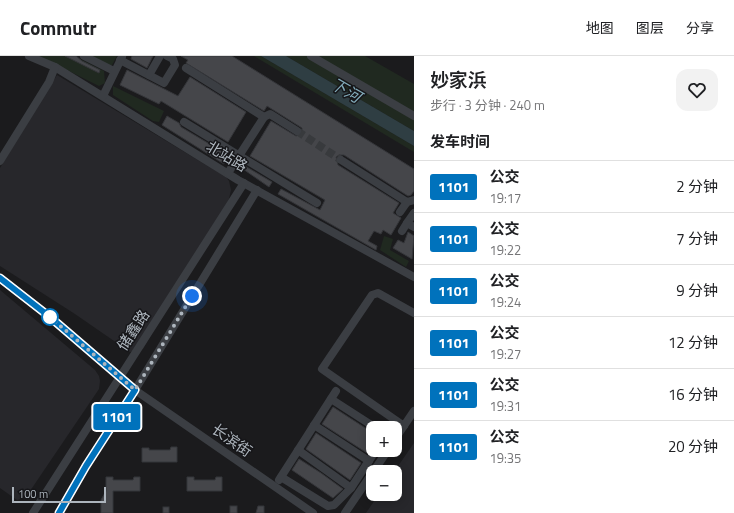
<!DOCTYPE html>
<html lang="zh">
<head>
<meta charset="utf-8">
<style>
  :root { --surface:#fff; --page:#f2f2f2; --text:#202124; --muted:#757577; --line:#e0e0e0 }
  body { margin:0; font-family:"Titillium Web","Noto Sans SC",sans-serif; background:var(--page); color:var(--text); height:100vh; display:flex; flex-direction:column; font-size:15px; white-space:nowrap }
  * { box-sizing:border-box; margin:0 }
  p { font-size:13px; color:var(--muted) }
  .icon { flex:none; width:22px; height:22px; fill:none; stroke:currentColor; stroke-width:2; stroke-linecap:round; stroke-linejoin:round }
  .map { position:relative; flex:1; overflow:hidden }
  .details { display:flex; flex-direction:column; background:var(--surface); width:320px }
  .details>* { flex:none }
  .badge { padding:0 8px; border-radius:3px; font-size:14px; line-height:26px }
  .controls { position:absolute; left:366px; top:365px; display:grid; gap:8px }
  .controls a { display:grid; place-items:center; width:36px; height:36px; border-radius:8px; background:var(--surface); box-shadow:0 2px 10px #0003; font-size:20px }
  .scale { position:absolute; left:12px; bottom:10px; width:94px; box-sizing:border-box; padding-left:4px; border:2px solid #adb5bd; border-top:0; font-size:11px; line-height:14px; white-space:nowrap; color:#adb5bd; -webkit-text-stroke:3px #161619; paint-order:stroke }
  .you { position:absolute; width:20px; height:20px; margin:-10px; border:3px solid #fff; border-radius:50%; background:#1a73e8; box-shadow:0 0 0 6px #1a73e833 }
  .map>.badge { position:absolute; translate:-50% -50%; box-shadow:0 0 0 2px #fff }
  h2 { padding:0 16px; font-size:15px; line-height:36px }
  .round { display:grid; place-items:center; flex:none; width:42px; height:42px; border-radius:12px; background:var(--page) }
  .headline { display:flex; align-items:center; justify-content:space-between; height:68px; padding:0 16px }
  h1 { font-size:19px; font-weight:600; line-height:30px }
  ul { padding:0; list-style:none }
  li { display:flex; align-items:center; gap:12px; height:52px; padding:0 16px; border-top:1px solid var(--line) }
  li div { flex:1 }
  li b { display:block; font-size:15px }
  li em { font-style:normal }
  li .badge { min-width:44px; font-weight:700; text-align:center }
  header { display:flex; align-items:center; gap:24px; box-sizing:border-box; height:56px; padding:0 20px; background:var(--surface); border-bottom:1px solid var(--line) }
  header strong { font-size:19px }
  nav { display:flex; gap:22px; margin-inline-start:auto; font-size:14px }
  main { display:flex; flex:1; min-height:0 }
  .map>svg:first-child { display:block }
  .built { fill:#27272b }
  .green { fill:#202920 }
  .water { fill:#2f3e43 }
  .building { fill:#45464a; stroke:#35363a }
  .lines { fill:none; stroke-linecap:round; stroke-linejoin:round }
  .minor-tunnel { stroke:#383a3d; stroke-width:8; stroke-dasharray:8 4; stroke-linecap:butt }
  .minor { stroke:#3b3e43; stroke-width:8 }
  .line-casing { stroke:#fff; stroke-width:9 }
  .line { stroke:#0072bc; stroke-width:6 }
  .walk { stroke:#adb5bd; stroke-width:4; stroke-dasharray:0 7.2 }
  .stop-dot { fill:#fff; stroke:#0072bc; stroke-width:2 }
  .labels { text-anchor:middle; dominant-baseline:central; stroke-width:3; stroke-linejoin:round; paint-order:stroke }
  .street-label { font-size:15px; fill:#adb5bd; stroke:#161619 }
  .water-label { font-size:16px; font-style:italic; fill:#82abba; stroke:#161619 }
</style>
</head>
<body>
<header>
<strong>Commutr</strong>
<nav><a>地图</a><a>图层</a><a>分享</a></nav>
</header>
<main>
<div class="map">
<svg width="414" height="457" viewBox="0 0 414 457">
  <rect width="100%" height="100%" fill="#1b1b1d"/>
  <!-- built -->
  <g class="built">
    <path d="M57,19L226,121L229,125L231,134L228,147L143,293L130,296L75,258L0,210V112Z"/>
    <path d="M0,234L95,314L99,320L100,325L99,333L30,435L25,442L17,444L0,432Z"/>
    <path d="M414,387V457H366L379,438H395L394,416Z"/>
  </g>
  <!-- green -->
  <g class="green">
    <path d="M39,0H74L104,15L105,27L99,30Z"/>
    <path d="M92,0H117L112,9L109,10Z"/>
    <path d="M254,0H261L414,90V96Z"/>
    <path d="M286,0H365L414,28V75Z"/>
    <path d="M113,30L164,55L159,66L153,65L113,39Z"/>
    <path d="M384,180L393,183L390,194L409,205L406,211L380,194Z"/>
  </g>
  <!-- water -->
  <path class="water" d="M261,0H286L414,75V90Z"/>
  <!-- building -->
  <g class="building">
    <path d="M65,0H76L82,5L100,14L99,17Z"/>
    <path d="M132,0H153L147,12L131,3Z"/>
    <path d="M181,0H232L414,113V135L411,139L408,140L344,99H339L336,101L338,109L399,147L393,157L401,162L391,179L383,174L381,178L374,175L368,185L377,190L376,194L278,138L281,133L320,154L325,144L250,100L271,65L296,80L302,78V72L267,50L264,55L186,7L188,4Z"/>
    <path d="M127,14L178,40L190,21L246,56L228,86L161,45L159,48L120,29Z"/>
    <path d="M167,60L179,67L181,71L228,99L224,108L162,69Z"/>
    <path d="M245,110L272,126L269,131L243,113Z"/>
    <path d="M408,176L414,180L412,203L393,192L398,184L404,187Z"/>
    <path d="M333,351L373,377V389L367,397L322,368Z"/>
    <path d="M316,377L361,407L350,424L306,393Z"/>
    <path d="M171,391H177V406H142V392H149V394H170Z"/>
    <path d="M299,403L321,417L343,433L333,442L292,414Z"/>
    <path d="M106,421H113V424H133L134,421H140V435H113V457H101V444L106,435Z"/>
    <path d="M187,421H194V424H215L216,421H222V435H187Z"/>
    <rect x="230" y="450" width="7" height="7"/>
    <path d="M258,450H264V457H256Z"/>
    <rect x="163" y="451" width="6" height="6"/>
  </g>
  <g class="lines">
    <!-- minor-tunnel -->
    <path class="minor-tunnel" d="M297,75L341,104"/>
    <!-- minor -->
    <g class="minor">
      <path d="M29,0L55,11L238,124L414,221"/>
      <path d="M84,0L114,15"/>
      <path d="M311,0L414,60"/>
      <path d="M120,4L164,27L175,9L173,3L167,0"/>
      <path d="M186,12L264,61"/>
      <path d="M149,19L160,0"/>
      <path d="M103,40L122,1"/>
      <path d="M184,66L317,147"/>
      <path d="M341,104L407,146L414,144"/>
      <path d="M0,105L49,26L55,11"/>
      <path d="M228,117L264,61L270,58L297,75"/>
      <path d="M400,156L407,146"/>
      <path d="M414,157L407,167L414,171"/>
      <path d="M402,175L407,167"/>
      <path d="M0,222L50,261L135,334L313,457"/>
      <path d="M331,343L376,372"/>
      <path d="M314,369L369,405"/>
      <path d="M404,370L322,313L372,239L378,237L414,257"/>
      <path d="M395,383L414,355"/>
      <path d="M298,394L351,432"/>
      <path d="M281,421L328,450L334,449L351,432L376,394"/>
      <path d="M279,424L336,335"/>
      <path d="M33,457L244,127"/>
      <path d="M59,457L86,410L135,334L257,134"/>
      <path d="M345,457L388,394"/>
    </g>
  </g>
  <g class="lines">
    <defs>
      <path id="line" d="M0,222L50,261L135,334L86,410L59,457"/>
    </defs>
    <!-- line casing -->
    <use href="#line" class="line-casing"/>
    <!-- line -->
    <use href="#line" class="line"/>
    <!-- walk -->
    <path class="walk" d="M50,261L135,334L192,240"/>
  </g>
  <!-- markers -->
  <circle class="stop-dot" cx="50" cy="261" r="8"/>
  <g class="labels">
    <!-- street labels -->
    <g class="street-label">
      <text transform="translate(227 100) rotate(31)">北站路</text>
      <text transform="translate(133 274) rotate(-57)">储鑫路</text>
      <text transform="translate(232 384) rotate(35)">长滨街</text>
    </g>
    <!-- water labels -->
    <g class="water-label">
      <text transform="translate(346 34) rotate(30)">下河</text>
    </g>
  </g>
</svg>
<div class="controls">
<a>+</a>
<a>−</a>
</div>
<div class="scale">100 m</div>
<div class="you" style="left:192px;top:240px"></div>
<b class="badge" style="left:117px;top:361px;background:#0072bc;color:#fff">1101</b>
</div>
<section class="details">
<div class="headline"><div><h1>妙家浜</h1><p>步行 · 3 分钟 · 240 m</p></div><a class="round"><svg class="icon" aria-label="heart" viewBox="0 0 24 24"><path d="M12 20l-8-8c-3-5 5-10 8-4 3-6 11-1 8 4z"/></svg></a></div>
<h2>发车时间</h2>
<ul>
<li><span class="badge" style="background:#0072bc;color:#fff">1101</span><div><b>公交</b><p>19:17</p></div><em>2 分钟</em></li>
<li><span class="badge" style="background:#0072bc;color:#fff">1101</span><div><b>公交</b><p>19:22</p></div><em>7 分钟</em></li>
<li><span class="badge" style="background:#0072bc;color:#fff">1101</span><div><b>公交</b><p>19:24</p></div><em>9 分钟</em></li>
<li><span class="badge" style="background:#0072bc;color:#fff">1101</span><div><b>公交</b><p>19:27</p></div><em>12 分钟</em></li>
<li><span class="badge" style="background:#0072bc;color:#fff">1101</span><div><b>公交</b><p>19:31</p></div><em>16 分钟</em></li>
<li><span class="badge" style="background:#0072bc;color:#fff">1101</span><div><b>公交</b><p>19:35</p></div><em>20 分钟</em></li>
</ul>
</section>
</main>
</body>
</html>
